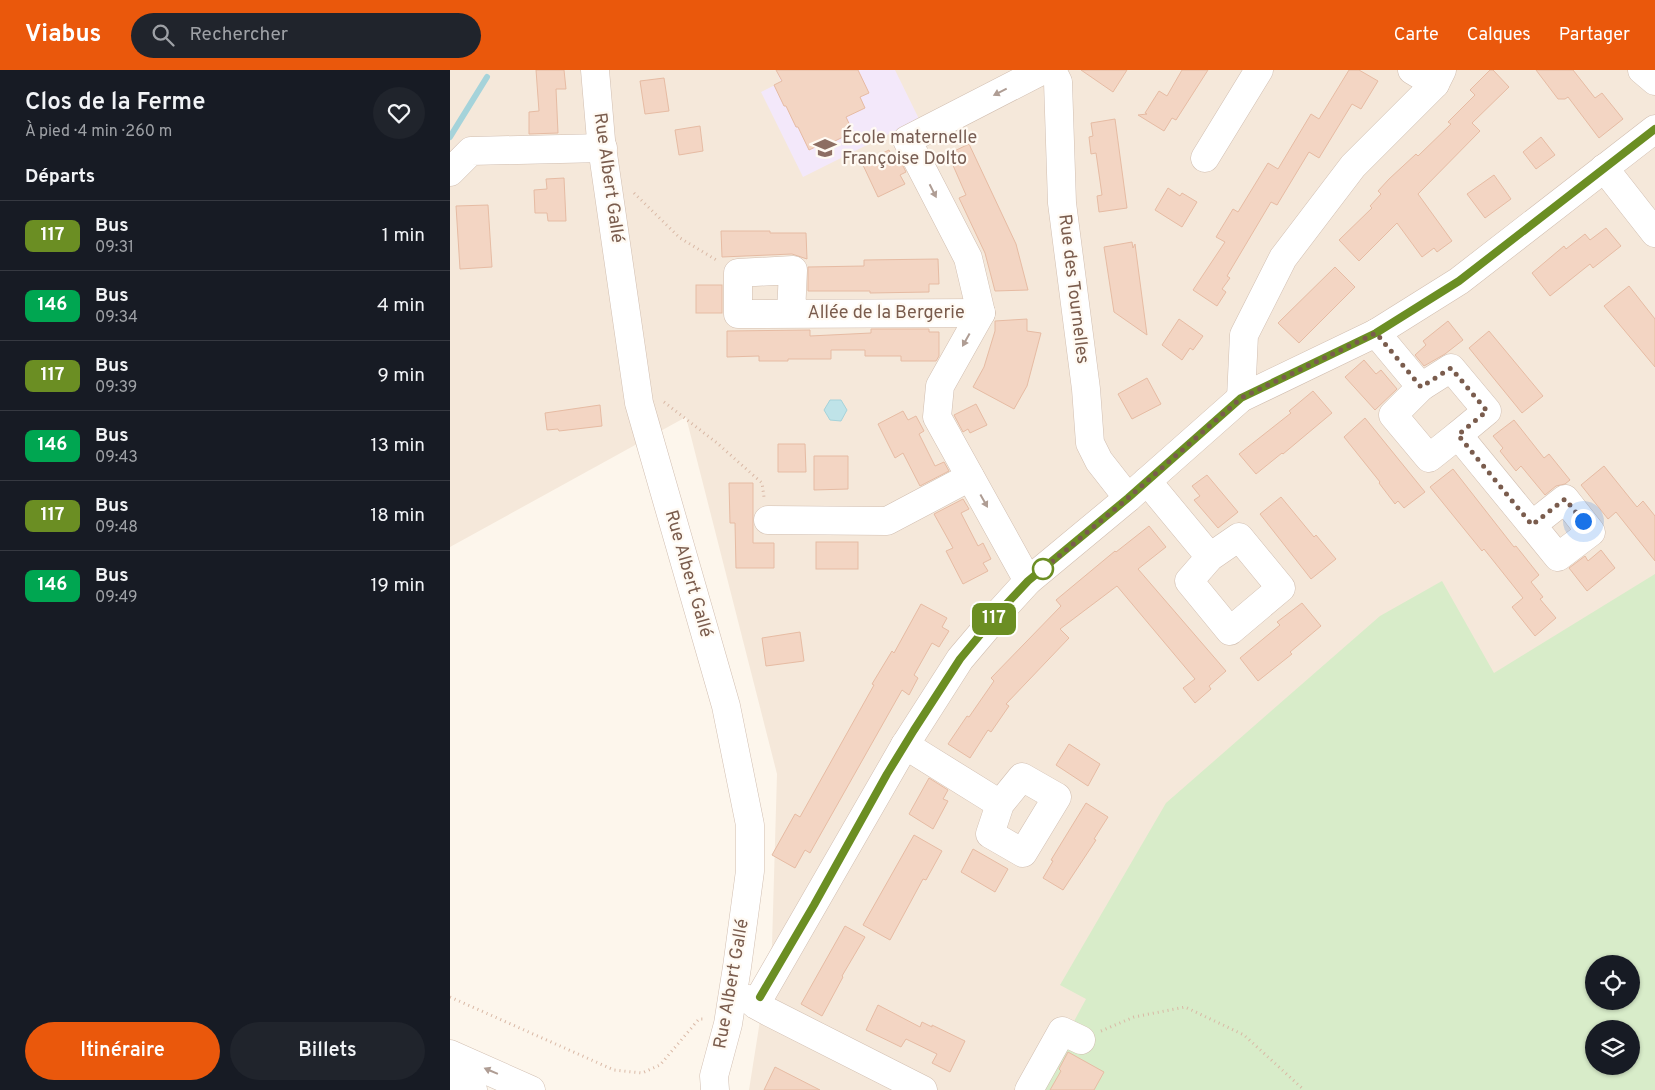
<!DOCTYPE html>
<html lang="fr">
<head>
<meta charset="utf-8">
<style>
  :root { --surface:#171b24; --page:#20242c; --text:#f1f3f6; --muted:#9ea1a6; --line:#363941; --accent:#ea580c }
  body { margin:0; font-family:Overpass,sans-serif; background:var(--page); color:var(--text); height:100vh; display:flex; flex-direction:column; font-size:19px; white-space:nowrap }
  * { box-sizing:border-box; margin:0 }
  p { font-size:16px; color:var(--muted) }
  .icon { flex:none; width:28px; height:28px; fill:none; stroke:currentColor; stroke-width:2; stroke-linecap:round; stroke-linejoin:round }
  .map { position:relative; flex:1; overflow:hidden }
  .drawer { display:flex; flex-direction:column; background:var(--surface); width:450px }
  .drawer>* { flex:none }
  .badge { padding:0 10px; border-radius:8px; font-size:18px; line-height:32px }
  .controls { position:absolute; left:1135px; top:885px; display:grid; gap:10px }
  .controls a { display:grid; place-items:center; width:55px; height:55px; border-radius:50%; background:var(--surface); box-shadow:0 1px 4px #0004; font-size:25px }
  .you { position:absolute; width:25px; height:25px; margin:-12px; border:4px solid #fff; border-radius:50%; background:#1a73e8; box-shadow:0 0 0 8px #1a73e833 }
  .map>.badge { position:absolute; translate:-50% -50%; box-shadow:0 0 0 2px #fff }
  h2 { padding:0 25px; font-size:19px; line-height:45px }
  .round { display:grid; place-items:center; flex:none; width:52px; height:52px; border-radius:26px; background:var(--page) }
  .summary { display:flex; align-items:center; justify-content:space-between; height:85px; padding:0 25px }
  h1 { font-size:24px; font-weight:600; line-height:38px }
  .cta { display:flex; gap:10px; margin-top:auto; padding:10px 25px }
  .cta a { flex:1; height:58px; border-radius:30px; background:var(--accent); color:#fff; font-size:20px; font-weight:600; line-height:58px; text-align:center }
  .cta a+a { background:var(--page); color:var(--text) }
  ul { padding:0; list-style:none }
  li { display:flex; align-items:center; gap:15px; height:70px; padding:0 25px; border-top:1px solid var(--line) }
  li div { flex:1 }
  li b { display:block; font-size:19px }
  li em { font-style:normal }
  li .badge { min-width:55px; font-weight:700; text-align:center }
  header { display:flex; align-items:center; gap:30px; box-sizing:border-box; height:70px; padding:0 25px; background:var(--accent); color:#fff }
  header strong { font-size:24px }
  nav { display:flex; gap:28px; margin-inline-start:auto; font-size:18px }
  .search { width:350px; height:45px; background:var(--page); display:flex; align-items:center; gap:12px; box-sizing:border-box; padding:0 18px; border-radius:28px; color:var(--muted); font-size:19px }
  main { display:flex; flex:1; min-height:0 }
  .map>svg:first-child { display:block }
  .residential { fill:#f5e8da; fill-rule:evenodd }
  .education { fill:#f3e8fa }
  .green { fill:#d8ecc9; fill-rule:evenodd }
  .water { fill:#bfe3e8; stroke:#a5d3da }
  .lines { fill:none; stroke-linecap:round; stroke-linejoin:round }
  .stream { stroke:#a5d3da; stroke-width:6 }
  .building { fill:#f3d5c3; stroke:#e6bba3 }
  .minor-casing { stroke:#d1beb0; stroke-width:29 }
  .path { stroke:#d9b8a5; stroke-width:3; stroke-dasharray:1 4; stroke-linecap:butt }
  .minor { stroke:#fff; stroke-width:28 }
  .oneway { fill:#af9d94 }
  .line-casing { stroke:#fff; stroke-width:11 }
  .line { stroke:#6b8e23; stroke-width:8 }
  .walk { stroke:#7a5c4d; stroke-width:5; stroke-dasharray:0 9 }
  .stop-dot { fill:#fff; stroke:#6b8e23; stroke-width:2.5 }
  .labels { text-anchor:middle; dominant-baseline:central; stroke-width:4.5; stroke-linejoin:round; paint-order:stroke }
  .education-label { font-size:18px; fill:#785e54; stroke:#fffaf3; text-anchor:start }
  .street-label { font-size:18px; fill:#7a5c4d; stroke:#fffaf3 }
</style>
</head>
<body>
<header>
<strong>Viabus</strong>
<div class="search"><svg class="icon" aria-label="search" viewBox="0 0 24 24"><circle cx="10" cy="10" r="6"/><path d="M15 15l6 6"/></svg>Rechercher</div>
<nav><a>Carte</a><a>Calques</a><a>Partager</a></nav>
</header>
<main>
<section class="drawer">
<div class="summary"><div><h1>Clos de la Ferme</h1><p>À pied · 4 min · 260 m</p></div><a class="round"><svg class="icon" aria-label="heart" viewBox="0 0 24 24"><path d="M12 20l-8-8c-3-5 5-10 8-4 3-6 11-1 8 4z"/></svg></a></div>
<h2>Départs</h2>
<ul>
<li><span class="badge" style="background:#6b8e23;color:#fff">117</span><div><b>Bus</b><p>09:31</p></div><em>1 min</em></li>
<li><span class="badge" style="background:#00a651;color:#fff">146</span><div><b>Bus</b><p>09:34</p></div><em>4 min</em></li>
<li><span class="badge" style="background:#6b8e23;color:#fff">117</span><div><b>Bus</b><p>09:39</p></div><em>9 min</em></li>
<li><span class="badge" style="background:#00a651;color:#fff">146</span><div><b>Bus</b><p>09:43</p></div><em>13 min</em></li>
<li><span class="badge" style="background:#6b8e23;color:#fff">117</span><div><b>Bus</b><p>09:48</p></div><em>18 min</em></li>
<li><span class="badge" style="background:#00a651;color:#fff">146</span><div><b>Bus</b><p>09:49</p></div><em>19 min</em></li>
</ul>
<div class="cta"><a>Itinéraire</a><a>Billets</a></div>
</section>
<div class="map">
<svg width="1205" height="1020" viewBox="0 0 1205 1020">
  <rect width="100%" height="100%" fill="#fdf6ec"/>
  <!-- residential -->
  <path class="residential" d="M0,0H1205V1020H299L322,875L327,704L236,347L0,477ZM1144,894H1181V931H1144ZM1144,959H1181V996H1144Z"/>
  <!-- education -->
  <path class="education" d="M326,0H445L469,49L353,107L311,22L331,12Z"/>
  <!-- green -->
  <path class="green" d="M1205,504V1020H587L636,929L610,915L716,733L930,546L992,511L1044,603ZM1144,894H1181V931H1144ZM1144,959H1181V996H1144Z"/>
  <!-- water -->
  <path class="water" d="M380,330H391L397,340L391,351L380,350L374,340Z"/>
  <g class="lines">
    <!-- stream -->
    <path class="stream" d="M0,67L37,7"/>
  </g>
  <!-- building -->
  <g class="building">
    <path d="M86,0H114L116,19H106L108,63L79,64V42L89,41Z"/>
    <path d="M326,0H408L419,23L410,27L415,38L396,47L403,62L381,73L380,70L359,80L348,57H346L336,36H334L324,15L332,11Z"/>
    <path d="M631,0H677L663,22Z"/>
    <path d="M732,0H758L726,50L722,48L714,61L688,45L697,44L695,43L709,21L717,26Z"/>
    <path d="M899,0H909L928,11L911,39L902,34L869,88L859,82L827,135L821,132L777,206L780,208L772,219L776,222L767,236L743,220L775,172L766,167L783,139L788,142L818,93L828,99L861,44L869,49Z"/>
    <path d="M1040,0H1043L1059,17L1022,53L1030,61L968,124L1002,171L987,182L984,178L972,187L947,153L909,191L889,170L922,138L920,136L931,124L928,121L939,109L966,84L968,86L1001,54L998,52L1025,25L1020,20Z"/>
    <path d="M1086,0H1123L1145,28L1152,23L1173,49L1149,68L1118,27L1115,29H1108Z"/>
    <path d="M214,8L219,41L195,44L190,11Z"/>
    <path d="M665,49L677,138L649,142L647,126L652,125L646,83L641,84L639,67L643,66L641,53Z"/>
    <path d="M250,56L253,81L229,85L225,60Z"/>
    <path d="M1091,67L1105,85L1086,99L1073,82Z"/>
    <path d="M519,74L566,174L578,220L545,221L535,183L509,128L516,125L498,84Z"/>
    <path d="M439,80L443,89L448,86L456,102L450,105L455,114L428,127L412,93Z"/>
    <path d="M1044,105L1061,129L1035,148L1017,124Z"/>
    <path d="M114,108L116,151H98L97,143H85L84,120L97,119L96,109Z"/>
    <path d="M718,118L730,126L732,123L747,132L732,157L705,140Z"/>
    <path d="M38,135L42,197L10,199L6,136Z"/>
    <path d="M1156,158L1171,176L1143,198L1140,194L1100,226L1082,203L1114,176L1116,179L1135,164L1140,170Z"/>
    <path d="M271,161H320V163H356L357,189L342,184L272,187Z"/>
    <path d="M682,172L683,178L685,174L697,265L664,242L654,177Z"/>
    <path d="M488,189L489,214H479V222L420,223V221H358V197L414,196V190Z"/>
    <path d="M885,197L905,217L849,273L828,253Z"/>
    <rect x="246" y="215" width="26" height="28"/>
    <path d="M1179,216L1205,249V297L1154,236Z"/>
    <path d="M577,249V261L591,263L577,316L564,339L523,317L534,297L545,261V251Z"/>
    <path d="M729,249L753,266L743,280L740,278L732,290L712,275Z"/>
    <path d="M998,251L1013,270L995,284L974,296L965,285L976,275L973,271Z"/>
    <path d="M421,259H479V262H489V286L486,291H451V286H415V280H381V289H338V291H309V286L277,287V261L360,260V266L421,263Z"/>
    <path d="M1039,261L1093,326L1072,343L1019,278Z"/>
    <path d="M914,290L926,304L931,300L947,319L925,340L895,307Z"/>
    <path d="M697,308L711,334L682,349L668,324Z"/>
    <path d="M863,321L882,343L833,384L832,383L806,404L789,384L841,343L839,341Z"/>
    <path d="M526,334L537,355L520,363L518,359L513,362L504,345Z"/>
    <path d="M150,335L152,356L109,361L108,359L97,360L95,343Z"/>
    <path d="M453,341L458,350L466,346L474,361L469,364L485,396L494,392L499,401L470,416L453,383L445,388L428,354Z"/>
    <path d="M915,348L975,422L954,438L948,431L945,434L929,413L930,412L894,367Z"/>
    <path d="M1064,350L1094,388L1099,384L1120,410L1115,414L1106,416L1095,425L1071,396L1066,401L1050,381L1053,378L1043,366Z"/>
    <path d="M328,374H355L356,402H328Z"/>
    <path d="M364,386H398V419L364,420Z"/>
    <path d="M1154,396L1187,437L1193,431L1205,446V491L1166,442L1158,449L1131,415Z"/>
    <path d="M1003,399L1064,477L1066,476L1089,505L1081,512L1093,527L1090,529L1106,548L1085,566L1062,537L1073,528L1034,479L1032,481L980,417Z"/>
    <path d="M757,405L788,442L768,458L744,430L750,426L742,416Z"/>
    <path d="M279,413H303V473H324V498H286L285,453H280Z"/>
    <path d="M831,427L864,467L866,465L886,489L861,509L810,444Z"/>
    <path d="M513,429L519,439L511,443L528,476L533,473L541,489L533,493L538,501L513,514L496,481L503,478L484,444Z"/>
    <path d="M699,456L716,477L688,499L776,601L759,616L761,619L745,633L733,618L745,609L667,516L610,559L619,568L556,634L559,636L541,662L538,660L520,688L498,674L517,646L519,647L544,611L541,608L611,536L606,530L665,481L666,482Z"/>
    <rect x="366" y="472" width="42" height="27"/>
    <path d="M1151,480L1165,498L1137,521L1119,498L1135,486L1138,491Z"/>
    <path d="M852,533L871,556L840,582L842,584L808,611L790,588L830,555L827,552Z"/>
    <path d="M471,534L497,548L492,557L499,561L489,577L482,573L464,605L468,608L459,625L452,620L360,783L355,780L345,798L322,785L345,744L350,747L424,615L422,614L442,581L444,583Z"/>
    <path d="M350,562L354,591L316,596L312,568Z"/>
    <path d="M619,674L650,694L638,716L606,695Z"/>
    <path d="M479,708L498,720L493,729L498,731L483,759L459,744Z"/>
    <path d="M636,733L658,747L644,769L646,770L613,820L593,808L603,791L601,790Z"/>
    <path d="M464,765L492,781L476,810L473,809L440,870L413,855Z"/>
    <path d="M523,779L558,799L545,822L511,802Z"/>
    <path d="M395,856L415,867L392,906L393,907L372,946L351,934Z"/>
    <path d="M428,935L470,957L472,952L482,957V955L515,971L500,1002L482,993L487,984L456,969L451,977L416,960Z"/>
    <path d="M618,982L654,1002L644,1020H600L611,1001L609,999Z"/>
    <path d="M325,997L370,1020H314Z"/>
  </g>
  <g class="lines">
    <defs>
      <g id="minor">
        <path d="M145,0L151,70L189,333L276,636L300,755V801L287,897L278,954L264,1006L265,1020"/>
        <path d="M602,0L608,12L612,133L636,319L640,373L649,391L678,428"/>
        <path d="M962,0L985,14"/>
        <path d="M1192,0L1205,11"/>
        <path d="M755,88L809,0"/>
        <path d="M1154,98L1205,163"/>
        <path d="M0,102L21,81L153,78"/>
        <path d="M341,244L343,200L288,203V244L531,243"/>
        <path d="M926,263L971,317L943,345L979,388L1008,365L1108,487L1141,462L1115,429L1082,455"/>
        <path d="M971,317L1001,298L1037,341L1008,365"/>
        <path d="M791,328L794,265L833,188L903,96L985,14L992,0"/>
        <path d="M697,411L760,487L739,511L780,561L831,518L789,467L760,487"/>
        <path d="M318,450L437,451L520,407"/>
        <path d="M578,511L487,347L490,316L531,243L518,188L457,70L593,0"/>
        <path d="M455,675L550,734L540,764L573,783L607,727L572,707L550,734"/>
        <path d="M310,927L455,675L510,589L549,543L578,511L678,428L791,328L926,263L1009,211L1205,59"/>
        <path d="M299,929L306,935L317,941L473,1020"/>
        <path d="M0,984L81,1020"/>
        <path d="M0,1009L23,1020"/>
        <path d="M579,1020L612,961L631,970"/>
      </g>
    </defs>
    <!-- minor casing -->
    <use href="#minor" class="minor-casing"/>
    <!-- path -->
    <g class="path">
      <path d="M184,123L230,168L268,191"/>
      <path d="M214,332L267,373L312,413L314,427"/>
      <path d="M0,927L164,1000L192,1003L210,995L249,949H256"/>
      <path d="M651,961L684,947L735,937L794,965L854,1020"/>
    </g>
    <!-- minor -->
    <use href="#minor" class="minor"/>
  </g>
  <!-- one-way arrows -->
  <defs><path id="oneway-solid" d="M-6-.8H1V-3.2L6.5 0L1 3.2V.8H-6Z" transform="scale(1.25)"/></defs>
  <g class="oneway">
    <use href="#oneway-solid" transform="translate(550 22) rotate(153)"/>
    <use href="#oneway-solid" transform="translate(483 121) rotate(63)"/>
    <use href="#oneway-solid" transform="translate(516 270) rotate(119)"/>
    <use href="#oneway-solid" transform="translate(534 431) rotate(61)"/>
    <use href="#oneway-solid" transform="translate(41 1001) rotate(-157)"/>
  </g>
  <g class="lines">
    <defs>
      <path id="line" d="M310,927L364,835L437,704L464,660L510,589L549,542L578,511L678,428L791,328L926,263L1009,211L1205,59"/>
    </defs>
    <!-- line casing -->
    <use href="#line" class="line-casing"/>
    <!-- line -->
    <use href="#line" class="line"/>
    <!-- walk -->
    <path class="walk" d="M593,499L591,501L678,428L791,328L926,263L971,317L1001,298L1037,341L1008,365L1082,455L1115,429L1133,451"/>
  </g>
  <!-- icons -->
  <defs>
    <symbol id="school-bare" viewBox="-9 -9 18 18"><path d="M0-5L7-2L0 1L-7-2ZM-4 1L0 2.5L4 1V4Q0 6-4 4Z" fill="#8d6e63" stroke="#fffaf3" stroke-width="2.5" paint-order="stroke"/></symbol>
  </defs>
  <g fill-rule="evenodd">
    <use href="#school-bare" x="359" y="62" width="32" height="32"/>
  </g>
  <!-- markers -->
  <circle class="stop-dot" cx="593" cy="499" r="10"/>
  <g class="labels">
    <!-- education labels -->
    <g class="education-label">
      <text x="392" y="68">École maternelle<tspan x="392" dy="21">Françoise Dolto</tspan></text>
    </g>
    <!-- street labels -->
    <g class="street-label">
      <text transform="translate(158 108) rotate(82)">Rue Albert Gallé</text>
      <text transform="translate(623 219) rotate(83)">Rue des Tournelles</text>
      <text x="436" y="243">Allée de la Bergerie</text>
      <text transform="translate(238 504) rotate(74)">Rue Albert Gallé</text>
      <text transform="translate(282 914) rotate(-80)">Rue Albert Gallé</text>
    </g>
  </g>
</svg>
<div class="controls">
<a><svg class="icon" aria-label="locate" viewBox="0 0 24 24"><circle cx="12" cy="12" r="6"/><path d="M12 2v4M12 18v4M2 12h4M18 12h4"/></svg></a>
<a><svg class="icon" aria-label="layers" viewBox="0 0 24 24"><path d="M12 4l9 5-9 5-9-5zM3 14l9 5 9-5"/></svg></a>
</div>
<div class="you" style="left:1133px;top:451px"></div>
<b class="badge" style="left:544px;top:549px;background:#6b8e23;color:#fff">117</b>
</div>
</main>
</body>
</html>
